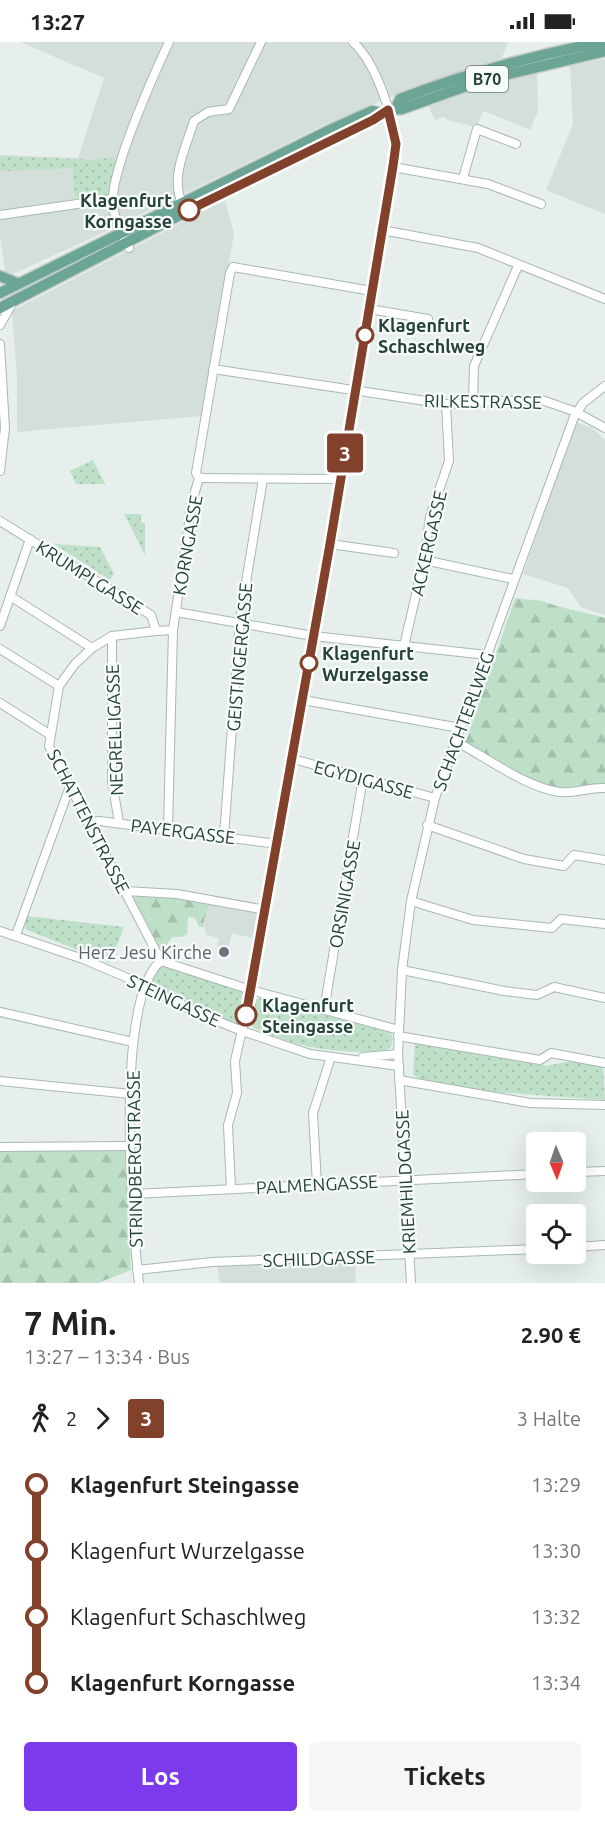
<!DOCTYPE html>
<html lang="de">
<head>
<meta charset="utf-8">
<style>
  :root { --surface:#fff; --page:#f6f6f6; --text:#222; --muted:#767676; --accent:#7c3aed }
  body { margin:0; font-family:Ubuntu,sans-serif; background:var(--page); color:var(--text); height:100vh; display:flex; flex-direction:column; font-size:22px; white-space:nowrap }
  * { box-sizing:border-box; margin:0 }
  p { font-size:20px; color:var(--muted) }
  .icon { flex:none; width:33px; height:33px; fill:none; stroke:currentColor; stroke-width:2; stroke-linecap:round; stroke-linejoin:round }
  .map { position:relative; height:1241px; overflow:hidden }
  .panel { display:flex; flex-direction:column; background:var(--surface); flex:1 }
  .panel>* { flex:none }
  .badge { padding:0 12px; border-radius:4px; font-size:21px; line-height:39px }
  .needle { width:39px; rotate:178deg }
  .controls { position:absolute; left:526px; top:1090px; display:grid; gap:12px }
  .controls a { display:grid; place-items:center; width:60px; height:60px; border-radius:6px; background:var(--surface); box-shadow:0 6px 24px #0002; font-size:30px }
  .map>.badge { position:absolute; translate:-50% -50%; box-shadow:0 0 0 3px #fff }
  .legs { display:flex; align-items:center; gap:9px; height:66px; padding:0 24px; font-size:20px }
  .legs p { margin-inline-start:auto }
  .headline { display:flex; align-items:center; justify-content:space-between; height:102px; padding:0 24px }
  h1 { font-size:33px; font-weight:600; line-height:45px }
  .primary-button { display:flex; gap:12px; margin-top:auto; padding:12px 24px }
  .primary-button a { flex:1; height:69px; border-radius:6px; background:var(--accent); color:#fff; font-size:24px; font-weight:600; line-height:69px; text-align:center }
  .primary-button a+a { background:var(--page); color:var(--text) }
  ul { padding:0 24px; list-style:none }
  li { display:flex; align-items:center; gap:21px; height:66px; font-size:22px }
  li i { display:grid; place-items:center; width:9px; height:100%; margin:0 8px; background:currentColor }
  li i::after { content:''; width:15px; height:15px; margin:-8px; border:4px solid; border-radius:50%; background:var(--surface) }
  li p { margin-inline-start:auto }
  li:first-child i { background:linear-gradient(#0000 50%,currentColor 0) }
  li:last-child i { background:linear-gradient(currentColor 50%,#0000 0) }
  .status { display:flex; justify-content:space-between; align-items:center; height:42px; padding:0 30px; background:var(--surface); direction:ltr }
  .status svg { height:16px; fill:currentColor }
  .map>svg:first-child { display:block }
  .built { fill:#d4dfda }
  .grass { fill:url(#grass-dots) }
  .forest { fill:url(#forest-firs) }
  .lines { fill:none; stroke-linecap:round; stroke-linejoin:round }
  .minor-casing { stroke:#a8b8b2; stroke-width:10 }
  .major-casing { stroke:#c2cac8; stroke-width:13 }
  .minor { stroke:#fff; stroke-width:8 }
  .major { stroke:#6aa596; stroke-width:10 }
  .line-1-casing { stroke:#fff; stroke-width:14 }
  .line-1 { stroke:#81412b; stroke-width:9 }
  .stop-1-dot { fill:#fff; stroke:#81412b; stroke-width:3 }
  .worship-dot { fill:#6b7280; stroke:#f7fbf9; stroke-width:2 }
  .labels { text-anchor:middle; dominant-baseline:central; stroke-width:4.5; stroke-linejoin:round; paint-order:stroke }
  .shield { fill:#f7fbf9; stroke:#637a73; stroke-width:1.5 }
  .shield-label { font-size:16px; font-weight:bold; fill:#24423a }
  .stop-label { font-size:18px; font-weight:bold; fill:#24423a; stroke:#f7fbf9; text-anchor:start }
  .street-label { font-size:18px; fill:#24423a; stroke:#f7fbf9 }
  .worship-label { font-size:18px; fill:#5b616d; stroke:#f7fbf9; text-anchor:end }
</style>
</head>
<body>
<div class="status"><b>13:27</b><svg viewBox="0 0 49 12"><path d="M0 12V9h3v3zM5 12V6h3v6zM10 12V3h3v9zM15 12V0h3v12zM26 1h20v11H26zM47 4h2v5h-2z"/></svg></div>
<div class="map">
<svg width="605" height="1241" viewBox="0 0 605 1241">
  <defs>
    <pattern id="grass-dots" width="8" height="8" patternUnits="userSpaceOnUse" patternTransform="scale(1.5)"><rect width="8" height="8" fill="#bfe0c8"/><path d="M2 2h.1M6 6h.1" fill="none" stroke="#a4c1ad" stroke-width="1.8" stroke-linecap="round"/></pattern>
    <pattern id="forest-firs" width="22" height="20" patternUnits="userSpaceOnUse" patternTransform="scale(1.5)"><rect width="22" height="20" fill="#bfe0c8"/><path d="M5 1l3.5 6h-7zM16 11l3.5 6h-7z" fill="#a4c1ad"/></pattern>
  </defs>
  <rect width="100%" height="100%" fill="#e6efeb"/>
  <!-- built -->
  <g class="built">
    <path d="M20,0H508L502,16L424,41L328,81L107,189L6,235L0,193V113L78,116L104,36Z"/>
    <path d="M605,17V172L546,148L573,82L570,24Z"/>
    <path d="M537,30L538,69L530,88L484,69L476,85L447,78L445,75L435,78L428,63L482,44Z"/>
    <path d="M225,158L234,192L202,374L17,390V337L12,269Z"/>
    <path d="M576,380L592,386L605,398V573L581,565L568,546L523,532Z"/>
    <path d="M211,860L261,870L257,907L250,909L252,896L232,891L228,906L217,904L219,896L206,893L204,877Z"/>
    <path d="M355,1218L356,1241H220L217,1223Z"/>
  </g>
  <!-- grass -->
  <g class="grass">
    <path d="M0,114L95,118L111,115L118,119L109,153L78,157L74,152L73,126L6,129L0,128Z"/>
    <path d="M93,418L105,442H76L70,429Z"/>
    <path d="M124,472H141V481H145V513Z"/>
    <path d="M54,502L100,505L114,532L110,538Z"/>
    <path d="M26,874L124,885L110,921L25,887Z"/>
    <path d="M168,924L247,951L239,984L150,943L152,935L161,925Z"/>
    <path d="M261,956L391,991L393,997L391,1005L384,1009C336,1012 297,1006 253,985C249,976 252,966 256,957Z"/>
    <path d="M415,1001L546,1024L572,1019L603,1024L605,1058L493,1050L419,1037L413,1032Z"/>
  </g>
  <!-- forest -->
  <g class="forest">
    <path d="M515,556L543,559C548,563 593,572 605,576V743C588,741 574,746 558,746C535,745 487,713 465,702Z"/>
    <path d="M138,851L211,860L204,877V885H199L195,876L188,875L187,891L182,895H172L162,910L134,857Z"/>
    <path d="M127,1107L131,1228L98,1241H0V1109Z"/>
  </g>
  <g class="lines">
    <defs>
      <g id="minor">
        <path d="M393,125L488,142L541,162"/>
        <path d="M463,136L477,87L516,102"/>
        <path d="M180,165L182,161C170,135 186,105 194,79L208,70L229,67L261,0"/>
        <path d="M0,173L112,157"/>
        <path d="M382,188L478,206L605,257"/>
        <path d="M129,206C121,191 113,176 113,158C112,126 154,32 169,0"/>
        <path d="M369,267L428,277"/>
        <path d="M0,283L13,260"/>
        <path d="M0,302L5,386L0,429"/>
        <path d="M213,327L446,362L539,357L576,370L605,386"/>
        <path d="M473,360L474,324L518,224"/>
        <path d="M199,436L341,437"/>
        <path d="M0,479L151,573L156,589L173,588"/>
        <path d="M330,502L394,511"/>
        <path d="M424,518L513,537"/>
        <path d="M10,554L92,606"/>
        <path d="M176,570L313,594L487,613"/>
        <path d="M0,584L30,497"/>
        <path d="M156,589L112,594L92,606L75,622L59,644L49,704L161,919"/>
        <path d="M112,594V739L119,781"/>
        <path d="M404,604L424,518L430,475L449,419L446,362"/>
        <path d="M0,607L59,644"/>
        <path d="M303,658L460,686"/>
        <path d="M0,661L49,692"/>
        <path d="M455,699C486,715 525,745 559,750C574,752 590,745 605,746"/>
        <path d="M293,717L435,756"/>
        <path d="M88,781L99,779L278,802"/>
        <path d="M427,783L524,817L564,824L574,813L605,818"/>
        <path d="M168,786L173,588L192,460L199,436L196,431L230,231L233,225L372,249"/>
        <path d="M224,794L240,577L263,437"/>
        <path d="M125,849L177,852L266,868"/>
        <path d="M411,859L473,878L552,886L561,877L605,882"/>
        <path d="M0,889L83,917L144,943L193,969L242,989L310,1012L399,1024"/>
        <path d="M16,893L69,747"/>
        <path d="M402,928L504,949L537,953L554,945L605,956"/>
        <path d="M324,968L363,736"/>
        <path d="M0,970L133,1000"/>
        <path d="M398,994L540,1018L551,1011L605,1021"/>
        <path d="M363,1015L398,1012"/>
        <path d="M399,1038L530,1061L605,1063"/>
        <path d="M0,1039L131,1052"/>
        <path d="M0,1105L130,1104"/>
        <path d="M576,1130L605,1129"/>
        <path d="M317,1143L313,1071L331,1015"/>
        <path d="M231,1147L228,1083L237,1051L235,1019L251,948L286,757L396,102C392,71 376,21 353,0"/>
        <path d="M133,1152L537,1132"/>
        <path d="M576,1205L605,1203"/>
        <path d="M137,1228L212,1220L537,1207"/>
        <path d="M139,1241C132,1181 114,956 161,919L251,948L399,988"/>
        <path d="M411,1241L398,1012L402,928L411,859L435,756L574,375L583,361L605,344"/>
      </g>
      <g id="major">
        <path d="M396,66L400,57C466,31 532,14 602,0"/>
        <path d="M0,234L17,241"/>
        <path d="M0,251L334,86L372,69L381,71"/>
        <path d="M0,266L226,149L376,77L388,68L402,67L483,38L605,9"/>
      </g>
    </defs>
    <!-- minor casing -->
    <use href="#minor" class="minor-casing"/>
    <!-- major casing -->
    <use href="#major" class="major-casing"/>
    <!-- minor -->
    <use href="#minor" class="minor"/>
    <!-- major -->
    <use href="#major" class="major"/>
  </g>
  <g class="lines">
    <defs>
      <path id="line-1" d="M189,168L373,78L388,68L396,102L393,124L330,502L246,973"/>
    </defs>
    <!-- line-1 casing -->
    <use href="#line-1" class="line-1-casing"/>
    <!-- line-1 -->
    <use href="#line-1" class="line-1"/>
  </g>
  <!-- markers -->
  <g class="stop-1-dot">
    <circle cx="189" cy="168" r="10"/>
    <circle cx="365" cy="293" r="8"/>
    <circle cx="309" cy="621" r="8"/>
    <circle cx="246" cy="973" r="10"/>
  </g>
  <circle class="worship-dot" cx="224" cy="910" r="6"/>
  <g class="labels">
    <!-- shield labels -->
    <rect class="shield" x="466" y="24" width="42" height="26" rx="4.5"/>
    <g class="shield-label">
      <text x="487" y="37">B70</text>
    </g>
    <!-- stop labels -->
    <g class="stop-label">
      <text x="172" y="158" text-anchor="end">Klagenfurt<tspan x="172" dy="21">Korngasse</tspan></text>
      <text x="378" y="283">Klagenfurt<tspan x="378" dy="21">Schaschlweg</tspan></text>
      <text x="322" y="611">Klagenfurt<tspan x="322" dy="21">Wurzelgasse</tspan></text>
      <text x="262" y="963">Klagenfurt<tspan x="262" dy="21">Steingasse</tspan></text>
    </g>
    <!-- street labels -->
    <g class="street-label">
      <text transform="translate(483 359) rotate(1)">RILKESTRASSE</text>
      <text transform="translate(428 501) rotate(-77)">ACKERGASSE</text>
      <text transform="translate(187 503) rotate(-80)">KORNGASSE</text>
      <text transform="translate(90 535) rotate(32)">KRUMPLGASSE</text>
      <text transform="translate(239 615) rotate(-85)">GEISTINGERGASSE</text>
      <text transform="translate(463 679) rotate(-70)">SCHACHTERLWEG</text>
      <text transform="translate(114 688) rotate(-92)">NEGRELLIGASSE</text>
      <text transform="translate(364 737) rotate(15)">EGYDIGASSE</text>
      <text transform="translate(89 779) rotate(63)">SCHATTENSTRASSE</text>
      <text transform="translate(183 789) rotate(7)">PAYERGASSE</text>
      <text transform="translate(344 852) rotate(-80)">ORSINIGASSE</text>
      <text transform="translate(174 958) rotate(25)">STEINGASSE</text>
      <text transform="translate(134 1117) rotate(-91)">STRINDBERGSTRASSE</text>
      <text transform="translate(405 1140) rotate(-93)">KRIEMHILDGASSE</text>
      <text transform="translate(317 1142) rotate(-3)">PALMENGASSE</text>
      <text transform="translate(319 1216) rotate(-2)">SCHILDGASSE</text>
    </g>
    <!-- worship labels -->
    <g class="worship-label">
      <text x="212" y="910">Herz Jesu Kirche</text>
    </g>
  </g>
</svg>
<div class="controls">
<a><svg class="needle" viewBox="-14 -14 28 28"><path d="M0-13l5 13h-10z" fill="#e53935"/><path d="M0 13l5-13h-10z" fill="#767676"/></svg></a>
<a><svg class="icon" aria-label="locate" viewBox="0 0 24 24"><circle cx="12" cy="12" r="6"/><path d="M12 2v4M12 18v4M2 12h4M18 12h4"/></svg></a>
</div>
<b class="badge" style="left:345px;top:411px;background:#81412b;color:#fff">3</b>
</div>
<section class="panel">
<div class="headline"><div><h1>7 Min.</h1><p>13:27 – 13:34 · Bus</p></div><b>2.90 €</b></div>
<div class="legs"><svg class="icon" aria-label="walk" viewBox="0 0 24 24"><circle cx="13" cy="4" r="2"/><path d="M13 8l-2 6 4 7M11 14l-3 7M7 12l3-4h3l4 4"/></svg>2<svg class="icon" aria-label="forward" viewBox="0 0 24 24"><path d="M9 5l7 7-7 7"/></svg><b class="badge" style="background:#81412b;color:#fff">3</b><p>3 Halte</p></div>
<ul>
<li><i style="color:#81412b"></i><b>Klagenfurt Steingasse</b><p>13:29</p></li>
<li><i style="color:#81412b"></i><span>Klagenfurt Wurzelgasse</span><p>13:30</p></li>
<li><i style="color:#81412b"></i><span>Klagenfurt Schaschlweg</span><p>13:32</p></li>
<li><i style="color:#81412b"></i><b>Klagenfurt Korngasse</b><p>13:34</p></li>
</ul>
<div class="primary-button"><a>Los</a><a>Tickets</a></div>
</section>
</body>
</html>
